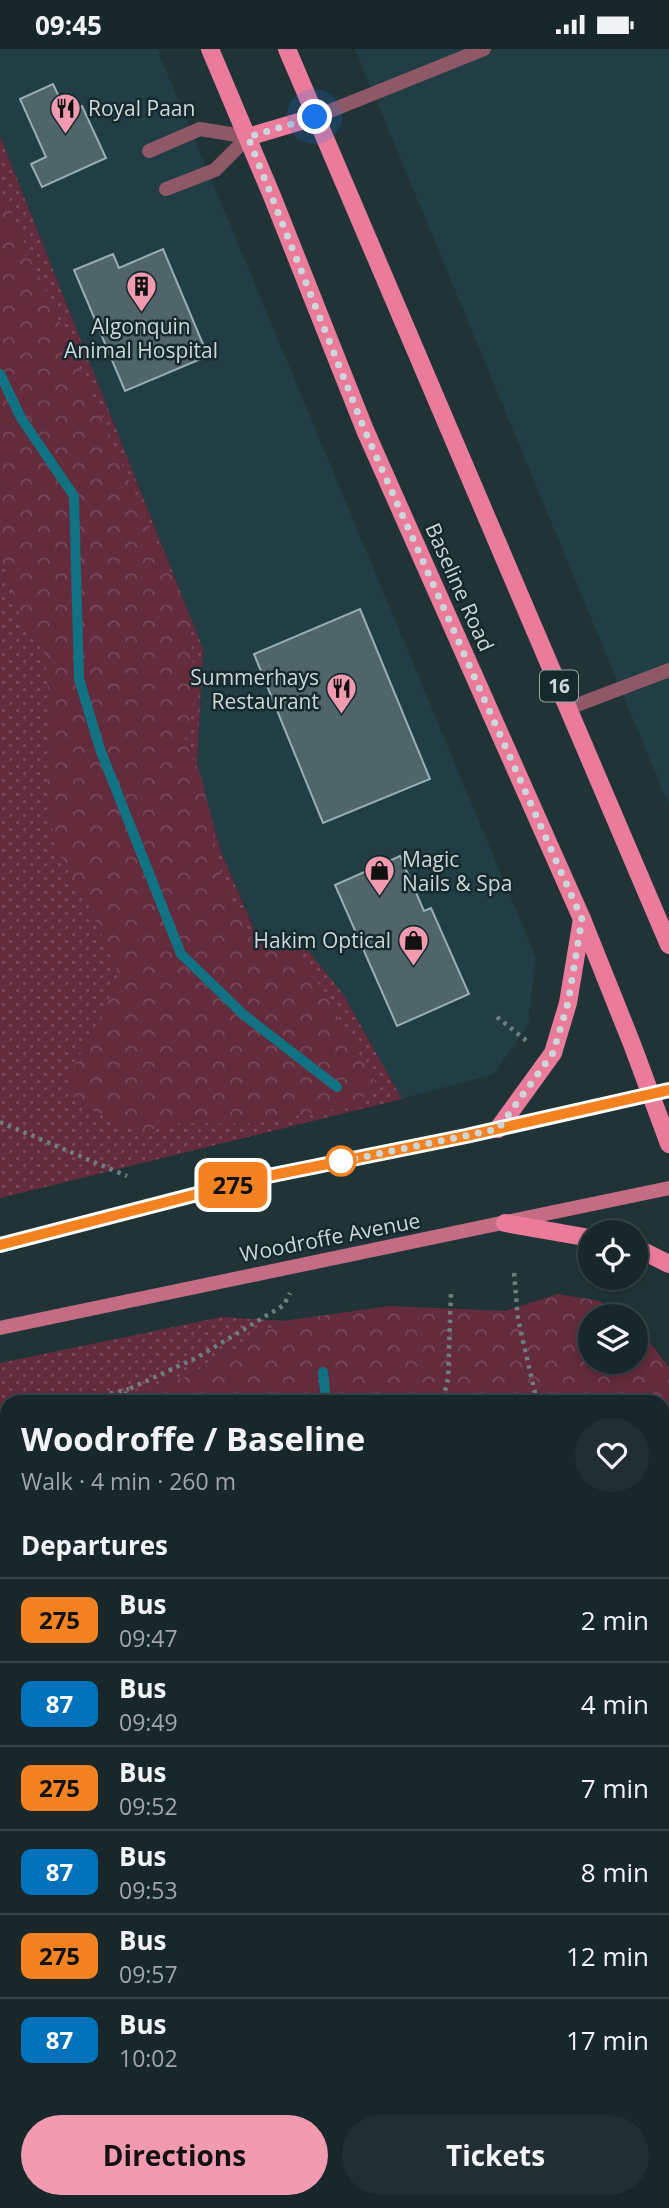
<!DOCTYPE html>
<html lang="en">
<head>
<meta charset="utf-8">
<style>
  :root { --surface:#18272a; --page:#212f32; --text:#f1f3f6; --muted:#9fa5a8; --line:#364447; --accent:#f29ab0 }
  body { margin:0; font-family:"Open Sans",sans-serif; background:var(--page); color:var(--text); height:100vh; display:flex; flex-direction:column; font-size:26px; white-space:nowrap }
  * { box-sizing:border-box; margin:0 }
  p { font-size:23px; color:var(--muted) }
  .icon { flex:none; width:38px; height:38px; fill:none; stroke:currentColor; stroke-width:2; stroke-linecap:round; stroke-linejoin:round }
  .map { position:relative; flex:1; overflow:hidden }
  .side { position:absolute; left:0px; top:1346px; width:670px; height:814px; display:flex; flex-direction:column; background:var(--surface); border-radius:21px 21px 0 0; box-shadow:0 4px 10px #0003,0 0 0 2px var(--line) }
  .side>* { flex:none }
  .badge { padding:0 14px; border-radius:10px; font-size:24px; line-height:46px }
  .fabs { position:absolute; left:578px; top:1171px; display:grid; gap:14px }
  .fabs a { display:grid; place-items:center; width:70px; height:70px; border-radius:50%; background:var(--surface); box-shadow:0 4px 10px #0003,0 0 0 2px var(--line); font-size:35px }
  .you { position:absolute; width:35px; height:35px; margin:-18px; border:5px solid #fff; border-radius:50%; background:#1a73e8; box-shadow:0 0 0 10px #1a73e833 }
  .map>.badge { position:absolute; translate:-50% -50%; box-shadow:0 0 0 4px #fff }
  h2 { padding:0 21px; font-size:26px; line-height:63px }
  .round { display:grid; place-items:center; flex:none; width:74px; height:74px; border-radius:37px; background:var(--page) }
  .overview { display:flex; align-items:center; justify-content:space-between; height:119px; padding:0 21px }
  h1 { font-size:33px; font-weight:700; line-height:52px }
  .button { display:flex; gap:14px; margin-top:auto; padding:14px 21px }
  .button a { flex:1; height:80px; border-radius:42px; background:var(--accent); color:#111; font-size:28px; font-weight:700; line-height:80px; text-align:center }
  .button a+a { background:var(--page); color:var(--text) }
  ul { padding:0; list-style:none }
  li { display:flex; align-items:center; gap:21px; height:84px; padding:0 21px; border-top:2px solid var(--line) }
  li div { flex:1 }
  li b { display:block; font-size:26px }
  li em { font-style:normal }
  li .badge { min-width:77px; font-weight:700; text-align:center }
  .status { display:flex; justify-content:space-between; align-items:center; height:49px; padding:0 35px; background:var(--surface); direction:ltr }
  .status svg { height:19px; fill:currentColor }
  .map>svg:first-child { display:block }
  .built { fill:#203e44 }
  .grass { fill:url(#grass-dots) }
  .forest { fill:url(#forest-crowns) }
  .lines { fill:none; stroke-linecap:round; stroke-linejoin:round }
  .stream { stroke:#117283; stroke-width:10 }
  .building { fill:#4f656a; stroke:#97aeb4; stroke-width:2 }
  .path { stroke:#6d7d80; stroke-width:4.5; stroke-dasharray:3.5 5; stroke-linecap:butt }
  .service { stroke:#8f5866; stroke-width:14 }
  .minor { stroke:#8f5866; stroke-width:14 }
  .secondary { stroke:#c36c84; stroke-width:14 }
  .primary { stroke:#eb7b9b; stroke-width:18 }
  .line-casing { stroke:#fff; stroke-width:16 }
  .line { stroke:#f58220; stroke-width:10 }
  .walk { stroke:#cbd7da; stroke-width:7; stroke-dasharray:0 12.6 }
  .stop-dot { fill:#fff; stroke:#f58220; stroke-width:3.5 }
  .labels { text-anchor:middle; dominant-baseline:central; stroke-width:5; stroke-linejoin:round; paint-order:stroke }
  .shield { fill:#162a2e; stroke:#95a3a6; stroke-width:2 }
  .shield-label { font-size:19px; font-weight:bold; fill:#cbd7da }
  .poi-label { font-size:21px; fill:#cbd7da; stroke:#162a2e; text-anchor:start }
  .street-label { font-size:21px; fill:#cbd7da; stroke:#162a2e }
</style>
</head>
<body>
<div class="status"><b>09:45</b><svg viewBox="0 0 49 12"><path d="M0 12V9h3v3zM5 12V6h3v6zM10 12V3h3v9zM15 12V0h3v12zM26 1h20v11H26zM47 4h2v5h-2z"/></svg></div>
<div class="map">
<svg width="669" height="2159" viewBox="0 0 669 2159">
  <defs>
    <pattern id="grass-dots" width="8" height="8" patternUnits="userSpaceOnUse" patternTransform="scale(1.75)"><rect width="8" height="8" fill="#632b3c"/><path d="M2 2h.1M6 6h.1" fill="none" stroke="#784958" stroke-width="1.8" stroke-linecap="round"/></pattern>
    <pattern id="forest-crowns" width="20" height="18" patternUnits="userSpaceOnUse" patternTransform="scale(1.75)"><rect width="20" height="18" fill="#632b3c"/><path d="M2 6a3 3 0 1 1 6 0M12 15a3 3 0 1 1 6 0" fill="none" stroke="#784958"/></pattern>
  </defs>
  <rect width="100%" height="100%" fill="#203438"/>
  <!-- built -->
  <g class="built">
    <path d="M0,0H157L536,909L528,976L494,1025L402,1050L343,945L260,892L220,800L197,714L203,600L0,87Z"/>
    <path d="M355,0H669V757Z"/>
  </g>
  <!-- grass -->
  <g class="grass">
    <path d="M0,87L203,600L197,714L220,800L259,892L302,894L343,945L402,1050L0,1149Z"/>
    <path d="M222,1268L283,1272L188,1327L113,1353H7V1983L0,1972V1314Z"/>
  </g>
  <!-- forest -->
  <g class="forest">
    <path d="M0,138L190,569L195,647L185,693L202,730L222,831L252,889L290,901L311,922L376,1034L355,1057L247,1075L183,1074L137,1083L110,1070L71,1046L68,1029L120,929L85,848L54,796L48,734L51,666L43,595L21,568L0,506V456L3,434L0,422Z"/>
    <path d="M558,1245L600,1252L617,1267H590V1312H635V1282L650,1294L669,1318V1719L663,1722V1353H113L188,1327L283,1272L390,1257L505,1262Z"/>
    <path d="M669,1874V2142L663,2148V1875Z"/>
    <path d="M160,2153V2152L659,2153L649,2159H161Z"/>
  </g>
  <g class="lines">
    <!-- stream -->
    <g class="stream">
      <path d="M0,325L21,369L74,447L79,630L100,700L181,905L244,966L337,1038"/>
      <path d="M323,1323L326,1353"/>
      <path d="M451,2159L458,2152"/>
    </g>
  </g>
  <!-- building -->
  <g class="building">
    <path d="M53,35L66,63L82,57L106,109L42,138L31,115L46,108L20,50Z"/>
    <path d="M163,200L208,307L125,342L74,221L113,205L119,219Z"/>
    <path d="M360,560L430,730L323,774L254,605Z"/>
    <path d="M400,807L424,862L431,859L469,945L397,977L335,836Z"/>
  </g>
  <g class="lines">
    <!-- path -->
    <g class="path">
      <path d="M497,968L528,993"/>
      <path d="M0,1073L127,1127"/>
      <path d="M514,1224L518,1270L537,1353"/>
      <path d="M443,1350L448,1330L451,1243"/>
      <path d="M77,1353L129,1340"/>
      <path d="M120,1353L129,1340L198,1308L284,1256L290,1244"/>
      <path d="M0,1370L7,1368"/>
      <path d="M0,1385L7,1402"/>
      <path d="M663,1518L669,1516"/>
      <path d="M0,1579L7,1557"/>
      <path d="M0,1728L7,1727"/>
      <path d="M663,1898L669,1889"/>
      <path d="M0,1950L7,1965"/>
      <path d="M0,2111L7,2100"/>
      <path d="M590,2159L593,2152"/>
    </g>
    <!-- service -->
    <g class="service">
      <path d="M149,102L200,80L248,88"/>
      <path d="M166,140L215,121L248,88"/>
    </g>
    <!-- minor -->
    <g class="minor">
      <path d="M315,68L484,0"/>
      <path d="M569,659L669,621"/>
    </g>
    <!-- secondary -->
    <g class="secondary">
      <path d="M0,1196L263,1128L466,1087L669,1041"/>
      <path d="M0,1279L669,1139"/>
    </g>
    <!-- primary -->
    <g class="primary">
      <path d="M210,0L272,147L365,381L582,870L632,995L669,1095"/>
      <path d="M287,0L669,896"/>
      <path d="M248,88L315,68"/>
      <path d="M498,1080L553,1004L568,954L582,870"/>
      <path d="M505,1174L590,1189"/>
      <path d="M635,1198L669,1215"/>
    </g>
  </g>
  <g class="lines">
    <defs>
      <path id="line" d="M0,1196L263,1128L466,1087L669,1041"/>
    </defs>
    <!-- line casing -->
    <use href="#line" class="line-casing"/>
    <!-- line -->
    <use href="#line" class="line"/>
    <!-- walk -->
    <path class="walk" d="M315,68L248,88L365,382L582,870L568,954L553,1004L498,1080L339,1113L341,1112"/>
  </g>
  <!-- icons -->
  <defs>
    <symbol id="restaurant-pin" viewBox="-11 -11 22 30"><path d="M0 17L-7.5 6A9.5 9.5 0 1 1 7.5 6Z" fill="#f29ab0" stroke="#162a2e"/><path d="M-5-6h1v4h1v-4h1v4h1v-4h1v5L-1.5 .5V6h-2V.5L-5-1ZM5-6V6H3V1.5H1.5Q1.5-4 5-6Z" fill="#111"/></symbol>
    <symbol id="building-pin" viewBox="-11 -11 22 30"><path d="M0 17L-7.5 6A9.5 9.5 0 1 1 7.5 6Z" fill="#f29ab0" stroke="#162a2e"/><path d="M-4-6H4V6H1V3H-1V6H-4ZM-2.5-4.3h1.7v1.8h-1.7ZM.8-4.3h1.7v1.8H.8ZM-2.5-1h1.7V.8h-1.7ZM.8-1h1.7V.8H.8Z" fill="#111"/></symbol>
    <symbol id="shop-pin" viewBox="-11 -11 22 30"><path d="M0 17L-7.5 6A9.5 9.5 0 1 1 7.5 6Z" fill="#f29ab0" stroke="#162a2e"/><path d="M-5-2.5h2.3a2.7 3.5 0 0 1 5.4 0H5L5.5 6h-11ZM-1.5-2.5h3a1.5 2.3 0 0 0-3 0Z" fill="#111"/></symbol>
  </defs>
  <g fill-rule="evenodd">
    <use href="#restaurant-pin" x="48" y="42" width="35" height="47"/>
    <use href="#building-pin" x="124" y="220" width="35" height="47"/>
    <use href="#restaurant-pin" x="324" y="622" width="35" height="47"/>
    <use href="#shop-pin" x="362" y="804" width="35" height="47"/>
    <use href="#shop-pin" x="396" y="874" width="35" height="47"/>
  </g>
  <!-- markers -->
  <circle class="stop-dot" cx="341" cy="1112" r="14"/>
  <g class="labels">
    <!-- shield labels -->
    <rect class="shield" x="540" y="621.5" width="38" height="31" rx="5"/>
    <g class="shield-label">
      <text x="559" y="637">16</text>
    </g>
    <!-- poi labels -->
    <g class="poi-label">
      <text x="88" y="59">Royal Paan</text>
      <text x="141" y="277" text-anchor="middle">Algonquin<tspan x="141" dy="24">Animal Hospital</tspan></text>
      <text x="319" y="628" text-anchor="end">Summerhays<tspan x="319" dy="24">Restaurant</tspan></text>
      <text x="402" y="810">Magic<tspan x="402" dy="24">Nails &amp; Spa</tspan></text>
      <text x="391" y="891" text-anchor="end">Hakim Optical</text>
    </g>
    <!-- street labels -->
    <g class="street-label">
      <text transform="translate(460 538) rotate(66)">Baseline Road</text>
      <text transform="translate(330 1188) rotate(-11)">Woodroffe Avenue</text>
    </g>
  </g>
</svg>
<div class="fabs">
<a><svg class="icon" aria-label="locate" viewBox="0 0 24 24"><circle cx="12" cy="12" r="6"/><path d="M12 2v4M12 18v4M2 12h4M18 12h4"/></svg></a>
<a><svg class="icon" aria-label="layers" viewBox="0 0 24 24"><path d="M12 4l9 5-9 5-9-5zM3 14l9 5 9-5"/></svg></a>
</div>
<div class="you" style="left:315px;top:68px"></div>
<b class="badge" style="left:233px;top:1136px;background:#f58220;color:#111">275</b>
<section class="side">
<div class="overview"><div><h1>Woodroffe / Baseline</h1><p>Walk · 4 min · 260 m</p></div><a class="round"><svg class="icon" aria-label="heart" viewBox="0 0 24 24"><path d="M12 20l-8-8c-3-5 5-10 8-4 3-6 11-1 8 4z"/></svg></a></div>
<h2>Departures</h2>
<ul>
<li><span class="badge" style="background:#f58220;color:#111">275</span><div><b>Bus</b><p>09:47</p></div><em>2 min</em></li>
<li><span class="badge" style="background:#0072bc;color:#fff">87</span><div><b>Bus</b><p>09:49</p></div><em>4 min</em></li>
<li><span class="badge" style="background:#f58220;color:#111">275</span><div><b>Bus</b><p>09:52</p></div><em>7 min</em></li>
<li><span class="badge" style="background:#0072bc;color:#fff">87</span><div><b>Bus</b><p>09:53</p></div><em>8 min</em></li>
<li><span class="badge" style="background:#f58220;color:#111">275</span><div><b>Bus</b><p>09:57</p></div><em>12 min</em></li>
<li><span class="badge" style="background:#0072bc;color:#fff">87</span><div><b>Bus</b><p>10:02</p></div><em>17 min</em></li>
</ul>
<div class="button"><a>Directions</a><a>Tickets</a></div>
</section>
</div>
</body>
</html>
